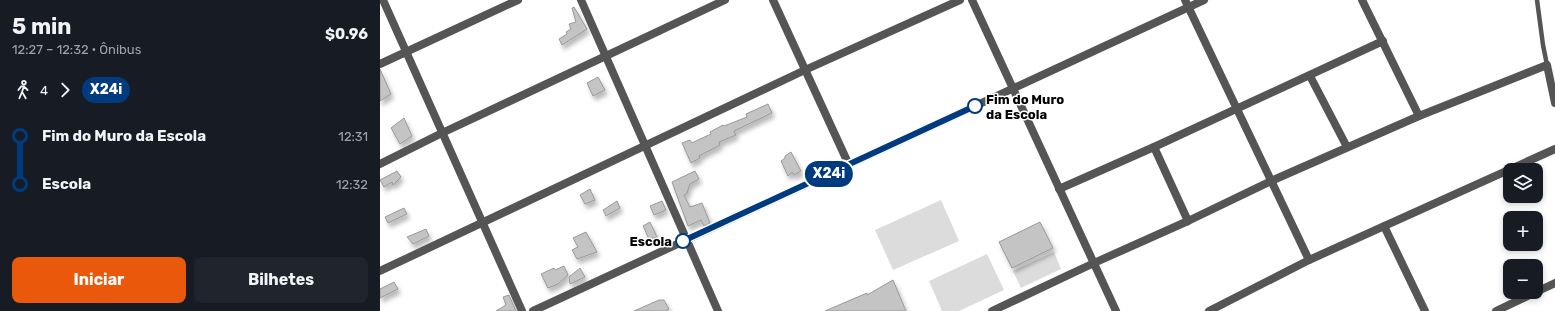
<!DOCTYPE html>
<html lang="pt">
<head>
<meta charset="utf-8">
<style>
  :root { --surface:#171b24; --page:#20242c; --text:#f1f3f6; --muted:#9ea1a6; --accent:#ea580c }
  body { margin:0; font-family:Rubik,sans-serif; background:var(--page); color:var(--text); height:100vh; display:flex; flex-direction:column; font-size:15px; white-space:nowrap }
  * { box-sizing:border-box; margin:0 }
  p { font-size:13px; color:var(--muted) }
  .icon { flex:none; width:22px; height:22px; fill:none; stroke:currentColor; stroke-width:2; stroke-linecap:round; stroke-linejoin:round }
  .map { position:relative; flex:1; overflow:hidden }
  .drawer { display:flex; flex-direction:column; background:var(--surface); width:380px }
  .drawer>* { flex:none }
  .badge { padding:0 8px; border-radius:13px; font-size:14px; line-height:26px }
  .fabs { position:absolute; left:1123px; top:163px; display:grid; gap:8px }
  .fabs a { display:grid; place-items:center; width:40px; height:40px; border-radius:8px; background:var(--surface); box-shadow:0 2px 6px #0003; font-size:20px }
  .map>.badge { position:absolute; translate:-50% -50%; box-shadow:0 0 0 2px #fff }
  .legs { display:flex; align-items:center; gap:6px; height:44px; padding:0 12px; font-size:13px }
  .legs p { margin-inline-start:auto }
  .overview { display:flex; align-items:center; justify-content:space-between; height:68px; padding:0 12px }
  h1 { font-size:22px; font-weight:700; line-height:30px }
  .cta { display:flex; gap:8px; margin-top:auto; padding:8px 12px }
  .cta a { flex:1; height:46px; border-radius:8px; background:var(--accent); color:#fff; font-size:16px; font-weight:700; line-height:46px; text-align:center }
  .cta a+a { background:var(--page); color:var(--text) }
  ul { padding:0 12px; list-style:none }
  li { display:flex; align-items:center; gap:14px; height:48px; font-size:15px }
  li i { display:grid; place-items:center; width:6px; height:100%; margin:0 5px; background:currentColor }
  li i::after { content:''; width:10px; height:10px; margin:-5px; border:3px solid; border-radius:50%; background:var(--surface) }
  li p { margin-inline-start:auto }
  li:first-child i { background:linear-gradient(#0000 50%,currentColor 0) }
  li:last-child i { background:linear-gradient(currentColor 50%,#0000 0) }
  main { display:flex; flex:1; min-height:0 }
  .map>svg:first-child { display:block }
  .green { fill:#dcdcdc }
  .building { fill:#c4c4c4; stroke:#999; filter:url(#shadow) }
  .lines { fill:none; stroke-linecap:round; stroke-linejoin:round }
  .service { stroke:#555; stroke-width:4.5 }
  .minor { stroke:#555; stroke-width:8 }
  .tertiary { stroke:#555; stroke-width:8 }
  .line-1-casing { stroke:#fff; stroke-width:9 }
  .line-1 { stroke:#003b80; stroke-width:6 }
  .stop-1-dot { fill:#fff; stroke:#003b80; stroke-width:2 }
  .labels { text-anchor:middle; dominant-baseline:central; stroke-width:3; stroke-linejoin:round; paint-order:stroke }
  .stop-label { font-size:13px; font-weight:bold; fill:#000; stroke:#fff; text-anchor:start }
</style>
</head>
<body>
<main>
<section class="drawer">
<div class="overview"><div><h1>5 min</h1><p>12:27 – 12:32 · Ônibus</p></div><b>$0.96</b></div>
<div class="legs"><svg class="icon" aria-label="walk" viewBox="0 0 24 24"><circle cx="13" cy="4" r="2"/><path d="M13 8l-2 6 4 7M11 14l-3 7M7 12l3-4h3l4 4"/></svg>4<svg class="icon" aria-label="forward" viewBox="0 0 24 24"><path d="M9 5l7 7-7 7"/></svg><b class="badge" style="background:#003b80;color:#fff">X24i</b></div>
<ul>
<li><i style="color:#003b80"></i><b>Fim do Muro da Escola</b><p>12:31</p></li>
<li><i style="color:#003b80"></i><b>Escola</b><p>12:32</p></li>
</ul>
<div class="cta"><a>Iniciar</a><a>Bilhetes</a></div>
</section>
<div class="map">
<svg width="1175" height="311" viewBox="0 0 1175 311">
  <defs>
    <filter id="shadow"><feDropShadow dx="2.5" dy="4.5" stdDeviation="2" flood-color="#0004"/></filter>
  </defs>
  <rect width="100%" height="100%" fill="#fff"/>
  <!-- green -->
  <g class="green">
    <path d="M561,200L579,241L513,270L495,230Z"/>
    <path d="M674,252L681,269L641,288L633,271Z"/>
    <path d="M607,254L624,290L579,311H562L549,281Z"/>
  </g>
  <!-- building -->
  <g class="building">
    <path d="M194,7L207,29L182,45L179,39L187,34L186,32L191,29L189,24L196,22L192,8Z"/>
    <path d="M0,69L11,94L0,101Z"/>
    <path d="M218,77L225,90L213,96L207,83Z"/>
    <path d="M388,104L392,113L354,131L356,135L339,142L340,145L319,156L320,158L311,163L302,143L310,140L312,143L318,140L331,134L330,132L343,125L344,126L367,117L366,114Z"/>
    <path d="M24,118L32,136L20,144L11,128Z"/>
    <path d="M411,152L421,171L414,175L412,172L408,176L401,161L405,158V156Z"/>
    <path d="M17,171L21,177L13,185L12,182L4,187L0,180Z"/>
    <path d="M315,171L319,179L310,184L307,193L304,195L310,207L322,203L330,223L324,226L321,220L308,226L292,182Z"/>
    <path d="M210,189L215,200L205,204L200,195Z"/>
    <path d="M237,201L240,208L226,216L223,210Z"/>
    <path d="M282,201L286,210L274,215L270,206Z"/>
    <path d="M24,208L27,214L8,223L5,217Z"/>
    <path d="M270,222L277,237L269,239L263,226Z"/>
    <path d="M660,222L673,248L632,268L619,242Z"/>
    <path d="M46,229L49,236L33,244L27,237Z"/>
    <path d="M206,232L217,252L197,259L192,250L198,247L193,238Z"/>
    <path d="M184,266L188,275L178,284L168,288L161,274L174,268L175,270Z"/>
    <path d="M200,268L205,277L190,284L189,277Z"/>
    <path d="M513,280L526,311H445L487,293V295Z"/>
    <path d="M14,282L18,289L0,298V289Z"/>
    <path d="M129,295L136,311H116L126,305L123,297Z"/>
    <path d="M279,300H284L289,309L285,311H254Z"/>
  </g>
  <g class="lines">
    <!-- service -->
    <path class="service" d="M1157,0L1163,45L1167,65"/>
    <!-- minor -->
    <g class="minor">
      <path d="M3,0L142,311"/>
      <path d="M201,0L338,311"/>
      <path d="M393,0L469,165"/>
      <path d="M592,0L736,311"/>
      <path d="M805,0L929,260"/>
      <path d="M0,64L138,0"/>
      <path d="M930,76L967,147"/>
      <path d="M1039,116L1167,65L1175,103"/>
      <path d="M774,147L808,221"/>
      <path d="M0,164L62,133L345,0"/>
      <path d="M679,189L774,147L1003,41"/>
      <path d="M1004,226L1045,311"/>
      <path d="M0,271L425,70L580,0"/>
      <path d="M1156,292L1175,283"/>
      <path d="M612,311L714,263L808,221L891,181L1039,116L982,0"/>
      <path d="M829,311L929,260L1175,149"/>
      <path d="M1116,311L1156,292"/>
    </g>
    <!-- tertiary -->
    <path class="tertiary" d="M153,311L824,0"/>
  </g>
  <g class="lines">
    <defs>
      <path id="line-1" d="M303,241L595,106"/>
    </defs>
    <!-- line-1 casing -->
    <use href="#line-1" class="line-1-casing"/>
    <!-- line-1 -->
    <use href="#line-1" class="line-1"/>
  </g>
  <!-- markers -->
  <g class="stop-1-dot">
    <circle cx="595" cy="106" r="7"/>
    <circle cx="303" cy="241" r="7"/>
  </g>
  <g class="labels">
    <!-- stop labels -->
    <g class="stop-label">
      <text x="606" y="99">Fim do Muro<tspan x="606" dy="15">da Escola</tspan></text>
      <text x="292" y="241" text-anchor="end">Escola</text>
    </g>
  </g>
</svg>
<div class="fabs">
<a><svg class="icon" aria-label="layers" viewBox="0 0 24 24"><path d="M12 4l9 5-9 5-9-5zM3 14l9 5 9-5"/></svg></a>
<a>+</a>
<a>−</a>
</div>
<b class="badge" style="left:449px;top:174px;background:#003b80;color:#fff">X24i</b>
</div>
</main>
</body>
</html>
